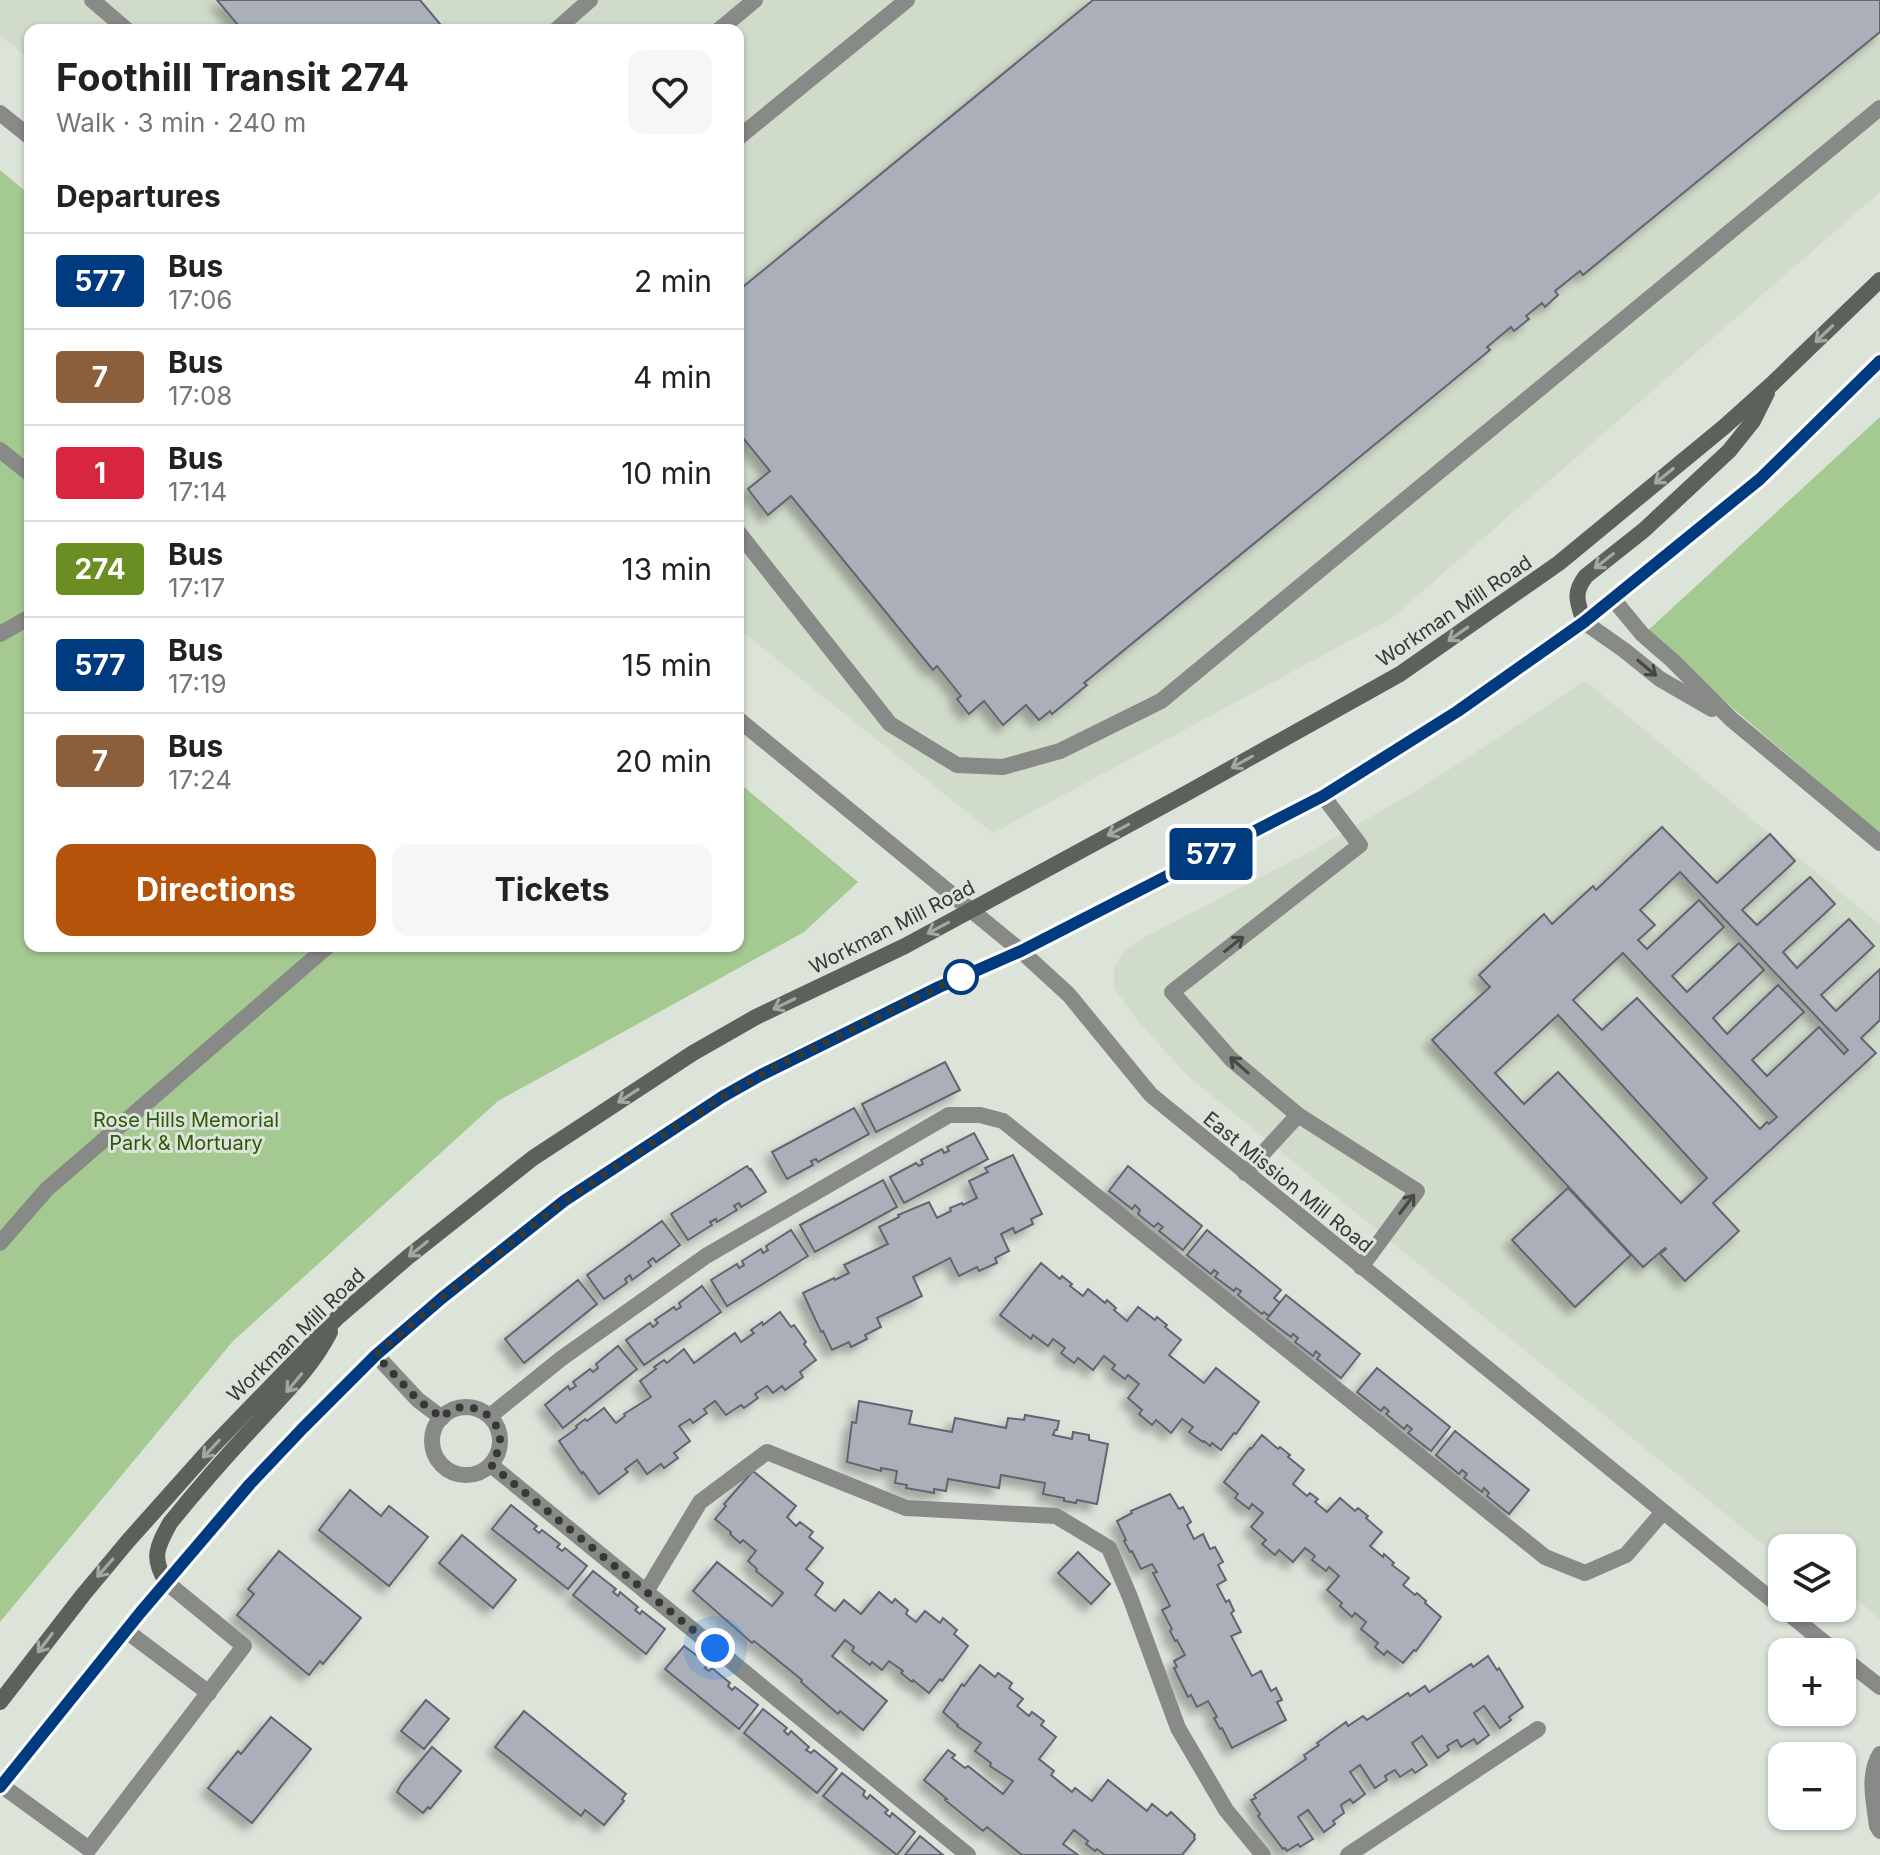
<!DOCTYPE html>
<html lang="en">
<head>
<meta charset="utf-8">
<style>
  :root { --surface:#fff; --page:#f6f6f6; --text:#222; --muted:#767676; --line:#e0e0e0; --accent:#b45309 }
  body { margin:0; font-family:Inter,sans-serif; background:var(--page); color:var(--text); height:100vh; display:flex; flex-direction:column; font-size:30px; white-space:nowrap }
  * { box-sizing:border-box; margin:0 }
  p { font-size:26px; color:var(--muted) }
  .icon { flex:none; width:44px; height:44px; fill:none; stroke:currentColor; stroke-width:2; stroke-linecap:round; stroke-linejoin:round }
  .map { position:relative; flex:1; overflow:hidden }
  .details { position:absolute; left:24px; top:24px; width:720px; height:928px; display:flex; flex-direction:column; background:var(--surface); border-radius:16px; box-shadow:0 2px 6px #0004 }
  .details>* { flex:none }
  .badge { padding:0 16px; border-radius:6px; font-size:28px; line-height:52px }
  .fabs { position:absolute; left:1768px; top:1534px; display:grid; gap:16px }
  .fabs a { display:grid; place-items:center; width:88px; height:88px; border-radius:16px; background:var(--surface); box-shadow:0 2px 6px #0004; font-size:40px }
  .you { position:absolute; width:40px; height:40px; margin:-20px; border:6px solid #fff; border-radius:50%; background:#1a73e8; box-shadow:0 0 0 12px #1a73e833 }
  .map>.badge { position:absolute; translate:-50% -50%; box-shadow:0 0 0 4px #fff }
  h2 { padding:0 32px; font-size:30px; line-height:72px }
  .round { display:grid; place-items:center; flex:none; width:84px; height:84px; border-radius:16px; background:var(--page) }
  .head { display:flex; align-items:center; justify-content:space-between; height:136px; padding:0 32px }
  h1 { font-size:38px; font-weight:700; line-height:60px }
  .action { display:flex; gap:16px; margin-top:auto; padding:16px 32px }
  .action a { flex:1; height:92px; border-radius:16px; background:var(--accent); color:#fff; font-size:32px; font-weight:700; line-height:92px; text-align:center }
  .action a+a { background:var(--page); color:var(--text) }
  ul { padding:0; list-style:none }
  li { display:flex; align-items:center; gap:24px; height:96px; padding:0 32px; border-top:2px solid var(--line) }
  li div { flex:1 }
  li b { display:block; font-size:30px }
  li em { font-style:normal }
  li .badge { min-width:88px; font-weight:700; text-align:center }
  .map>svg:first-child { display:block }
  .built { fill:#d0dbca }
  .green { fill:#a4ca91 }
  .building { fill:#abafba; stroke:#62656f; stroke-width:2; fill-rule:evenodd; filter:url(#shadow) }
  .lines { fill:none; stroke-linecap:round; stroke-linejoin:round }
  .service { stroke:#878a86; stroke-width:16 }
  .minor { stroke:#878a86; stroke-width:16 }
  .secondary { stroke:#5d615b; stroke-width:16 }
  .oneway { stroke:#a3a8a0 }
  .oneway2 { stroke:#464945 }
  .line-casing { stroke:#fff; stroke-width:18 }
  .line { stroke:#003b80; stroke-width:12 }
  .walk { stroke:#363935; stroke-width:8; stroke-dasharray:0 14.4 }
  .stop-dot { fill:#fff; stroke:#003b80; stroke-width:4 }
  .labels { text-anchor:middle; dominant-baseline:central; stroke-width:6; stroke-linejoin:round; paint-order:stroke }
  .street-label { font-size:20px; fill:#363935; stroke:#dce3d9 }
  .park-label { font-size:20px; fill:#2c5908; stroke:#dce3d9 }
</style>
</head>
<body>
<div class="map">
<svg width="1880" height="1855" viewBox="0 0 1880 1855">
  <defs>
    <filter id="shadow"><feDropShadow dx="-7" dy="7" stdDeviation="4" flood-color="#0004"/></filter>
  </defs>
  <rect width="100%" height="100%" fill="#dce3d9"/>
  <!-- built -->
  <g class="built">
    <path d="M0,0H1880V192L1392,618L993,833L738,628V30H30V59L0,35Z"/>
    <path d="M1585,681L1880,925V1619L1854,1597L1842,1591V1548H1782V1560L1187,1075L1138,1021L1114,988V969L1124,952L1145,937L1313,850L1421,788Z"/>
  </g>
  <!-- green -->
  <g class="green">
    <path d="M0,170L30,195V946H738V782L858,882L804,932L498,1101L233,1341L0,1622Z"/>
    <path d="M1880,417V834L1645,633Z"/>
  </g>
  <!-- building -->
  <g class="building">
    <path d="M217,0H420L445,30H242Z"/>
    <path d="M1093,0H1880V32L1583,275L1580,271L1555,291L1558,295L1545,307L1542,303L1526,316L1529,319L1514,331L1511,327L1487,347L1490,350L1084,683L1087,685L1052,714L1050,711L1039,720L1026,705L1003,725L984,701L969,714L957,699L961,696L937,666L933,670L791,496L768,515L748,489L770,471L738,432V291Z"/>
    <path d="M1662,827L1717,883L1770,834L1795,861L1742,910L1757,925L1810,877L1835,904L1783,952L1797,968L1849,919L1874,946L1821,995L1836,1011L1880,969V1020L1861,1038L1876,1053L1713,1203L1739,1231L1685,1281L1660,1254L1666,1249L1665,1248L1643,1267L1432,1040L1490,987L1479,975L1544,914L1552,924L1593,886L1596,890ZM1680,872L1848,1050L1844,1054L1819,1027L1767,1076L1752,1060L1804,1012L1778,985L1727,1034L1713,1018L1764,970L1739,943L1687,992L1672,976L1724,927L1699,900L1647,949L1638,940L1655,925L1640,910ZM1623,953L1777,1117L1769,1124L1767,1122L1760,1129L1637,998L1602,1030L1573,1000ZM1558,1015L1707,1178L1681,1203L1558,1072L1524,1104L1495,1073Z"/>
    <path d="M945,1062L960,1090L876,1132L862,1104Z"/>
    <path d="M854,1108L869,1134L818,1162L816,1159L811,1161L813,1165L787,1179L772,1152Z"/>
    <path d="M974,1133L988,1159L904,1203L890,1177L916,1163L919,1166L923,1164L921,1160L942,1149L944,1153L949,1151L947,1147Z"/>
    <path d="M1013,1155L1042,1214L1031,1219L1033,1224L1015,1233L1013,1228L1001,1234L1009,1251L995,1258L997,1263L979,1271L977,1267L959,1276L950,1258L913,1277L922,1296L877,1318L881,1327L865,1335L867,1339L851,1347L849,1342L832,1350L823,1331L821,1332L803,1293L834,1278L835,1280L849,1273L844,1265L888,1244L879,1227L899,1217L898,1215L929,1202L937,1218L951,1211L950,1208L962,1203L963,1205L977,1198L969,1181L988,1172L985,1168Z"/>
    <path d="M747,1166L750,1170L751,1169L766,1192L741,1207L739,1203L734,1206L737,1210L717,1222L716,1219L710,1222L712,1225L688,1240L671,1214Z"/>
    <path d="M1128,1166L1202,1226L1183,1250L1159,1231L1163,1227L1158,1223L1154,1227L1138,1214L1140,1210L1135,1205L1132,1209L1109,1191Z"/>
    <path d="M883,1180L897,1207L815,1252L800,1225Z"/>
    <path d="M1568,1188L1631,1255L1575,1307L1512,1240Z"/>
    <path d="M662,1221L680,1245L656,1262L653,1258L648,1262L651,1266L632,1280L630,1275L625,1279L627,1283L604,1299L587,1275Z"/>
    <path d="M791,1230L808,1256L727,1306L711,1280L737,1264L739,1268L744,1265L742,1261L761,1249L763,1253L768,1250L766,1246Z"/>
    <path d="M1207,1230L1281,1290L1274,1298L1280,1303L1269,1316L1264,1312L1262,1314L1238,1295L1241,1291L1236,1288L1234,1291L1215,1277L1218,1273L1214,1270L1211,1274L1187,1255Z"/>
    <path d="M1041,1263L1060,1279L1062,1276L1072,1284L1070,1286L1083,1296L1088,1289L1105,1303L1107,1300L1116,1308L1114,1310L1127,1321L1138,1307L1155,1320L1157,1317L1167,1325L1165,1327L1181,1340L1169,1355L1204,1383L1216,1368L1259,1402L1236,1434L1234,1433L1221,1450L1212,1443L1210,1446L1204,1441L1203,1442L1189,1432L1193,1427L1182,1419L1171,1433L1156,1420L1152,1425L1139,1414L1142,1410L1128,1398L1139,1384L1128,1375L1125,1379L1112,1369L1115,1365L1104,1356L1093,1370L1078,1358L1074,1363L1061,1353L1065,1348L1053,1339L1048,1346L1033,1335L1031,1339L1000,1315Z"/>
    <path d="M578,1280L597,1304L524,1363L505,1339Z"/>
    <path d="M702,1286L721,1312L644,1365L626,1340L650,1323L653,1327L658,1323L655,1320L674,1307L676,1310L681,1307L679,1303Z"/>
    <path d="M1286,1295L1360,1354L1341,1378L1317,1359L1320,1355L1316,1351L1313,1356L1295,1342L1298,1338L1293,1334L1291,1337L1267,1319Z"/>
    <path d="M780,1312L791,1327L794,1325L806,1342L804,1344L816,1360L800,1372L803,1377L785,1390L782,1386L773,1393L767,1386L755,1394L758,1398L744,1408L741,1405L726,1415L715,1401L704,1409L707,1413L693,1423L690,1419L679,1426L690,1441L674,1453L678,1458L664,1468L661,1464L647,1474L637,1460L625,1469L628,1472L599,1494L583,1472L582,1474L559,1441L577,1428L576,1426L585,1419L587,1421L604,1408L616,1423L625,1416L624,1414L651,1397L640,1381L656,1369L654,1367L664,1360L667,1363L684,1349L694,1363L735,1333L741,1342L754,1333L751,1330L762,1322L763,1325Z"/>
    <path d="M618,1346L637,1369L563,1428L545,1405L568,1386L570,1390L576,1386L573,1382L590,1369L593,1372L598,1368L596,1364Z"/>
    <path d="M1377,1368L1450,1427L1431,1451L1408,1433L1412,1429L1407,1425L1404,1429L1386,1414L1389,1411L1384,1407L1381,1411L1357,1392Z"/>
    <path d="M859,1401L912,1411L909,1424L952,1432L955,1418L1006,1428L1008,1418L1024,1420L1025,1415L1059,1421L1057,1430H1055L1053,1435L1072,1439L1073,1432L1089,1435V1440L1108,1444L1097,1504L1077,1500L1076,1503L1064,1501V1498L1043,1494L1045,1483L1001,1475L999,1488L948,1479L946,1491L934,1489V1493L906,1488L907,1485L895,1483L897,1471L881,1468V1471L847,1462L852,1422L856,1423Z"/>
    <path d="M1455,1431L1529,1490L1509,1514L1487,1496L1489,1493L1484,1488L1482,1492L1464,1478L1467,1474L1462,1470L1459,1474L1436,1455Z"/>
    <path d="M1262,1435L1278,1449L1280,1447L1290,1455L1288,1457L1304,1470L1293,1484L1307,1496L1310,1493L1318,1499L1315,1502L1327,1512L1340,1498L1355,1511L1358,1508L1368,1516L1366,1518L1382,1532L1370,1546L1383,1557L1384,1554L1394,1563L1392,1565L1409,1578L1403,1585L1415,1595L1417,1593L1426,1601L1425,1603L1441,1617L1416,1651L1414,1650L1403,1663L1387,1651L1384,1655L1375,1647L1378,1643L1361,1629L1366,1622L1355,1613L1352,1617L1340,1606L1342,1603L1327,1590L1339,1576L1329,1567L1326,1571L1312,1560L1315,1556L1305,1548L1293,1562L1279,1550L1275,1555L1262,1544L1266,1540L1251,1527L1263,1513L1252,1504L1249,1509L1235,1498L1238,1494L1224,1482L1250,1448L1251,1449Z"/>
    <path d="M753,1471L796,1506L787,1517L796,1526L800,1522L813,1532L809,1537L823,1548L806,1569L823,1583L815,1595L835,1611L844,1600L861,1614L879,1592L892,1603L895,1599L908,1610L906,1614L916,1622L925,1611L940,1623L943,1618L957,1630L954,1634L968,1646L942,1681L940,1679L929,1693L913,1680L912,1682L901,1673L903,1671L889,1661L882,1670L872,1662L870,1665L852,1651L854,1647L845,1640L832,1656L887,1701L863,1730L840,1711L838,1714L801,1682L802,1680L754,1641L752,1643L693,1591L717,1562L772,1606L783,1593L756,1571L757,1569L748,1561L756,1551L743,1540L740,1543L730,1534L731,1532L715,1519L726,1506L724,1504Z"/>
    <path d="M350,1490L381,1516L389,1506L428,1537L389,1586L319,1530Z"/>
    <path d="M1170,1494L1179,1509L1183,1507L1191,1522L1187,1525L1194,1539L1203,1534L1210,1549L1215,1547L1223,1562L1218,1565L1226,1580L1217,1585L1226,1602L1229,1600L1234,1611L1231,1613L1241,1632L1231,1636L1252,1676L1261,1671L1271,1691L1276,1688L1282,1700L1277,1702L1286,1720L1232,1748L1222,1728L1220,1729L1214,1718L1217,1717L1208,1701L1197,1707L1191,1695L1188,1697L1174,1668L1177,1667L1174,1661L1185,1655L1177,1640L1175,1641L1170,1631L1172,1629L1162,1610L1170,1606L1153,1573L1157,1572L1152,1564L1141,1569L1132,1551L1130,1552L1124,1541L1126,1540L1117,1521L1132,1513L1131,1511Z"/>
    <path d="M511,1505L537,1526L534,1529L539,1533L542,1530L560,1544L557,1547L562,1551L565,1548L587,1566L568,1589L492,1529Z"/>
    <path d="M462,1535L516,1580L493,1608L439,1563Z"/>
    <path d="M279,1551L361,1618L323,1664L320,1661L309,1675L237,1615L254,1594L248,1589Z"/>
    <path d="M1078,1552L1110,1584L1091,1604L1058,1573Z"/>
    <path d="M593,1571L616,1589L613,1592L618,1596L620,1592L638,1607L635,1610L640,1614L642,1611L665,1629L646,1654L573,1595Z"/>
    <path d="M684,1646L708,1664L705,1668L709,1671L712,1668L730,1683L728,1686L732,1690L735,1687L758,1705L739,1729L665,1669Z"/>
    <path d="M1488,1656L1497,1670L1499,1668L1523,1707L1509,1717L1511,1720L1500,1728L1484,1706L1474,1713L1489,1735L1477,1744L1474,1739L1461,1747L1457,1740L1447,1746L1449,1750L1438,1758L1422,1736L1412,1743L1427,1765L1415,1773L1412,1769L1400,1777L1395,1770L1385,1776L1387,1780L1375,1788L1360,1765L1350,1772L1365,1794L1353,1803L1350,1799L1341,1805L1344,1813L1333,1821L1335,1824L1324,1832L1308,1810L1298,1817L1313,1839L1300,1847L1298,1844L1287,1851L1285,1848L1283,1849L1258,1816L1260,1814L1251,1800L1256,1798L1254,1795L1306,1759L1304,1755L1319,1745L1317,1743L1346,1722L1348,1726L1363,1716L1367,1720L1408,1693L1410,1696L1425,1686L1429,1692L1471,1664L1473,1667Z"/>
    <path d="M980,1665L995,1677L998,1673L1012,1683L1009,1688L1023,1699L1017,1706L1029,1716L1032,1712L1044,1721L1041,1725L1056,1737L1039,1759L1054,1771L1051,1775L1072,1792L1075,1788L1092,1801L1108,1780L1147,1811L1152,1804L1167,1816L1171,1812L1195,1835L1194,1837L1195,1839L1182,1855H1105L1097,1849L1095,1851L1086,1844L1088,1841L1074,1830L1063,1844L1078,1855H1022L987,1827L983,1831L945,1800L947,1799L924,1780L948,1750L955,1755L952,1758L965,1768L968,1766L1003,1794L1013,1781L990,1766L991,1763L975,1751L981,1743L957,1726L958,1725L943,1712L962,1684L964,1686Z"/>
    <path d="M426,1700L449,1719L424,1749L401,1731Z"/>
    <path d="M763,1709L787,1728L784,1731L788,1735L791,1731L809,1747L806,1750L811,1753L814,1750L837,1769L817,1793L744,1733Z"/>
    <path d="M524,1711L626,1794L622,1799L624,1801L604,1825L585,1810L581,1816L495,1747Z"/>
    <path d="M271,1717L311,1749L252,1823L208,1788L238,1751L241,1754Z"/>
    <path d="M432,1747L461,1771L430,1809L428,1807L423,1813L397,1792L402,1783Z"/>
    <path d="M842,1773L865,1791L863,1795L867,1799L870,1795L888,1810L885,1813L890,1817L892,1813L915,1832L897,1855L823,1796Z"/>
    <path d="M920,1836L943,1855H905Z"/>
  </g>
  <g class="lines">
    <!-- service -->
    <g class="service">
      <path d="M92,0L127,30"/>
      <path d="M556,30L590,0"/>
      <path d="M719,30L755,0"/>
      <path d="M738,138L907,0"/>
      <path d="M0,450L30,474"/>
      <path d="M738,532L890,724L957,765L1003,767L1060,751L1161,701L1880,108"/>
      <path d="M1613,599L1642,634L1673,661L1731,719L1880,843"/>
      <path d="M1584,622L1624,650L1660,679L1712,709"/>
      <path d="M0,634L30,617"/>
      <path d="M1323,796L1360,845L1172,992L1231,1059L1298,1115L1417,1191L1361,1267"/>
      <path d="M1245,1173L1298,1115"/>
      <path d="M0,1243L47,1189L328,946"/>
      <path d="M490,1416L562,1358L706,1256L949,1115H980L1003,1121L1545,1557L1585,1573L1626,1555L1663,1512"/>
      <path d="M491,1465L968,1855"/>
      <path d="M646,1592L700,1502L767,1452L906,1508L1056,1516L1109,1548L1130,1597L1178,1728L1226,1810L1263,1855"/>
      <path d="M125,1630L209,1693"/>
      <path d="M1880,1754C1867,1774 1874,1803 1877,1826L1880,1831"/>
      <path d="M1,1785L89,1849L244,1646L166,1582"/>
      <path d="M1348,1855L1538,1729"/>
    </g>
    <!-- minor -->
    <g class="minor">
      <path d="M0,113L30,137"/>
      <path d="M738,719L1021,951L1069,995L1151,1095L1836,1652"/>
      <path d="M376,1355L418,1400L442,1418"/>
      <circle cx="466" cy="1441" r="34"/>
      <path d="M1842,1657L1880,1687"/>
    </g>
    <!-- secondary -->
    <g class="secondary">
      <path d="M1584,622C1578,603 1572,594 1586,576L1644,530L1729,451L1753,421L1767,393"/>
      <path d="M166,1582C151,1557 157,1547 170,1523C199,1487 229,1453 260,1420C287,1391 312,1367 330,1332"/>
      <path d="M0,1702L83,1595L128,1541L211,1448L337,1318L408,1257L533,1158L693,1053L756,1017L905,946L1187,793L1400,674L1559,563L1724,427L1772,384L1880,280"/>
      <path d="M0,1786L140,1613L250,1484L303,1428L376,1355L442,1298L564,1201L722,1097L781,1064L939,987L1021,951L1323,796L1458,711L1584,622L1760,479L1880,361"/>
    </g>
  </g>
  <!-- one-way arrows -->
  <defs><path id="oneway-shaft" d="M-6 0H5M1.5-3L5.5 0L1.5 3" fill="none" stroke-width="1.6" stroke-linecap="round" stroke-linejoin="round" transform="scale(2)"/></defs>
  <g class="oneway">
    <use href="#oneway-shaft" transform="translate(1824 334) rotate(136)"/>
    <use href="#oneway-shaft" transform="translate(1664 476) rotate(141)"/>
    <use href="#oneway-shaft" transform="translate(1604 561) rotate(142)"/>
    <use href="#oneway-shaft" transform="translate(1458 634) rotate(145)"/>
    <use href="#oneway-shaft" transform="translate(1242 762) rotate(151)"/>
    <use href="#oneway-shaft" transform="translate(1118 830) rotate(152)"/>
    <use href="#oneway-shaft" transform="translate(938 928) rotate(152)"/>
    <use href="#oneway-shaft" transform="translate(784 1004) rotate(154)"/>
    <use href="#oneway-shaft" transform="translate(628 1096) rotate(147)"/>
    <use href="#oneway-shaft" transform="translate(418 1249) rotate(141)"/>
    <use href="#oneway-shaft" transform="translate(294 1383) rotate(130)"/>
    <use href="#oneway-shaft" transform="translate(211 1449) rotate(133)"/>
    <use href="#oneway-shaft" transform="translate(105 1568) rotate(131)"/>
    <use href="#oneway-shaft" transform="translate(45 1643) rotate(127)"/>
  </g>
  <g class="oneway2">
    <use href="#oneway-shaft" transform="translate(1647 668) rotate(40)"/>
    <use href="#oneway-shaft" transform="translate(1234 944) rotate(-38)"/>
    <use href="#oneway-shaft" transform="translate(1239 1065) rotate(-139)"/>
    <use href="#oneway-shaft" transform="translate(1407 1204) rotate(-53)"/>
  </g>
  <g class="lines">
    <defs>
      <path id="line" d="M0,1787L140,1613L250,1484L303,1428L376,1355L442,1298L564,1201L722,1097L761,1075L939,987L1021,951L1323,796L1458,711L1584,622L1760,479L1880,361"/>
    </defs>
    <!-- line casing -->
    <use href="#line" class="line-casing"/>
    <!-- line -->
    <use href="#line" class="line"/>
    <!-- walk -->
    <path class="walk" d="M715,1648L491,1465C495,1457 500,1450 500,1440C499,1417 474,1400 452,1410C448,1412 445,1415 442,1418L418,1400L376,1355L442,1298L564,1201L722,1097L781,1064L939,987L973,972L961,977"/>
  </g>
  <!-- markers -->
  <circle class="stop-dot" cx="961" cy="977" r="16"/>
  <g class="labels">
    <!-- street labels -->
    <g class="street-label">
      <text transform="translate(1454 611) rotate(-34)">Workman Mill Road</text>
      <text transform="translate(892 927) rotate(-27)">Workman Mill Road</text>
      <text transform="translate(1288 1182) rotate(39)">East Mission Mill Road</text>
      <text transform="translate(296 1335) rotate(-44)">Workman Mill Road</text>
    </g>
    <!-- park labels -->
    <g class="park-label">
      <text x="186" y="1120">Rose Hills Memorial<tspan x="186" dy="23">Park &amp; Mortuary</tspan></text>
    </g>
  </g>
</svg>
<div class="fabs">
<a><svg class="icon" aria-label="layers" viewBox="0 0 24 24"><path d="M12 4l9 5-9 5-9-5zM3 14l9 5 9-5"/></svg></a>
<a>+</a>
<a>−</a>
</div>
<div class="you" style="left:715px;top:1648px"></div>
<b class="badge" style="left:1211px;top:854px;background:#003b80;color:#fff">577</b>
<section class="details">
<div class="head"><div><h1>Foothill Transit 274</h1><p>Walk · 3 min · 240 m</p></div><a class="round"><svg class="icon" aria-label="heart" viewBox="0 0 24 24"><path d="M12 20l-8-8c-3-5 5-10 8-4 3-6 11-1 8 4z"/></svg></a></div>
<h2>Departures</h2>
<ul>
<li><span class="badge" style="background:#003b80;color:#fff">577</span><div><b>Bus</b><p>17:06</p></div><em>2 min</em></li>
<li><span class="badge" style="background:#8b5e3c;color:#fff">7</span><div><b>Bus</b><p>17:08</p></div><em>4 min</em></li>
<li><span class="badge" style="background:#d7263d;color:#fff">1</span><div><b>Bus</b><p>17:14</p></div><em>10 min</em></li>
<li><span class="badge" style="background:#6b8e23;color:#fff">274</span><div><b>Bus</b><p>17:17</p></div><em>13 min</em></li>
<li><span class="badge" style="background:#003b80;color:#fff">577</span><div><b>Bus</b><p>17:19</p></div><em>15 min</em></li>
<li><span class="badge" style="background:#8b5e3c;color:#fff">7</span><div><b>Bus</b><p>17:24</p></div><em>20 min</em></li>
</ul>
<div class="action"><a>Directions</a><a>Tickets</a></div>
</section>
</div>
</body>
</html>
